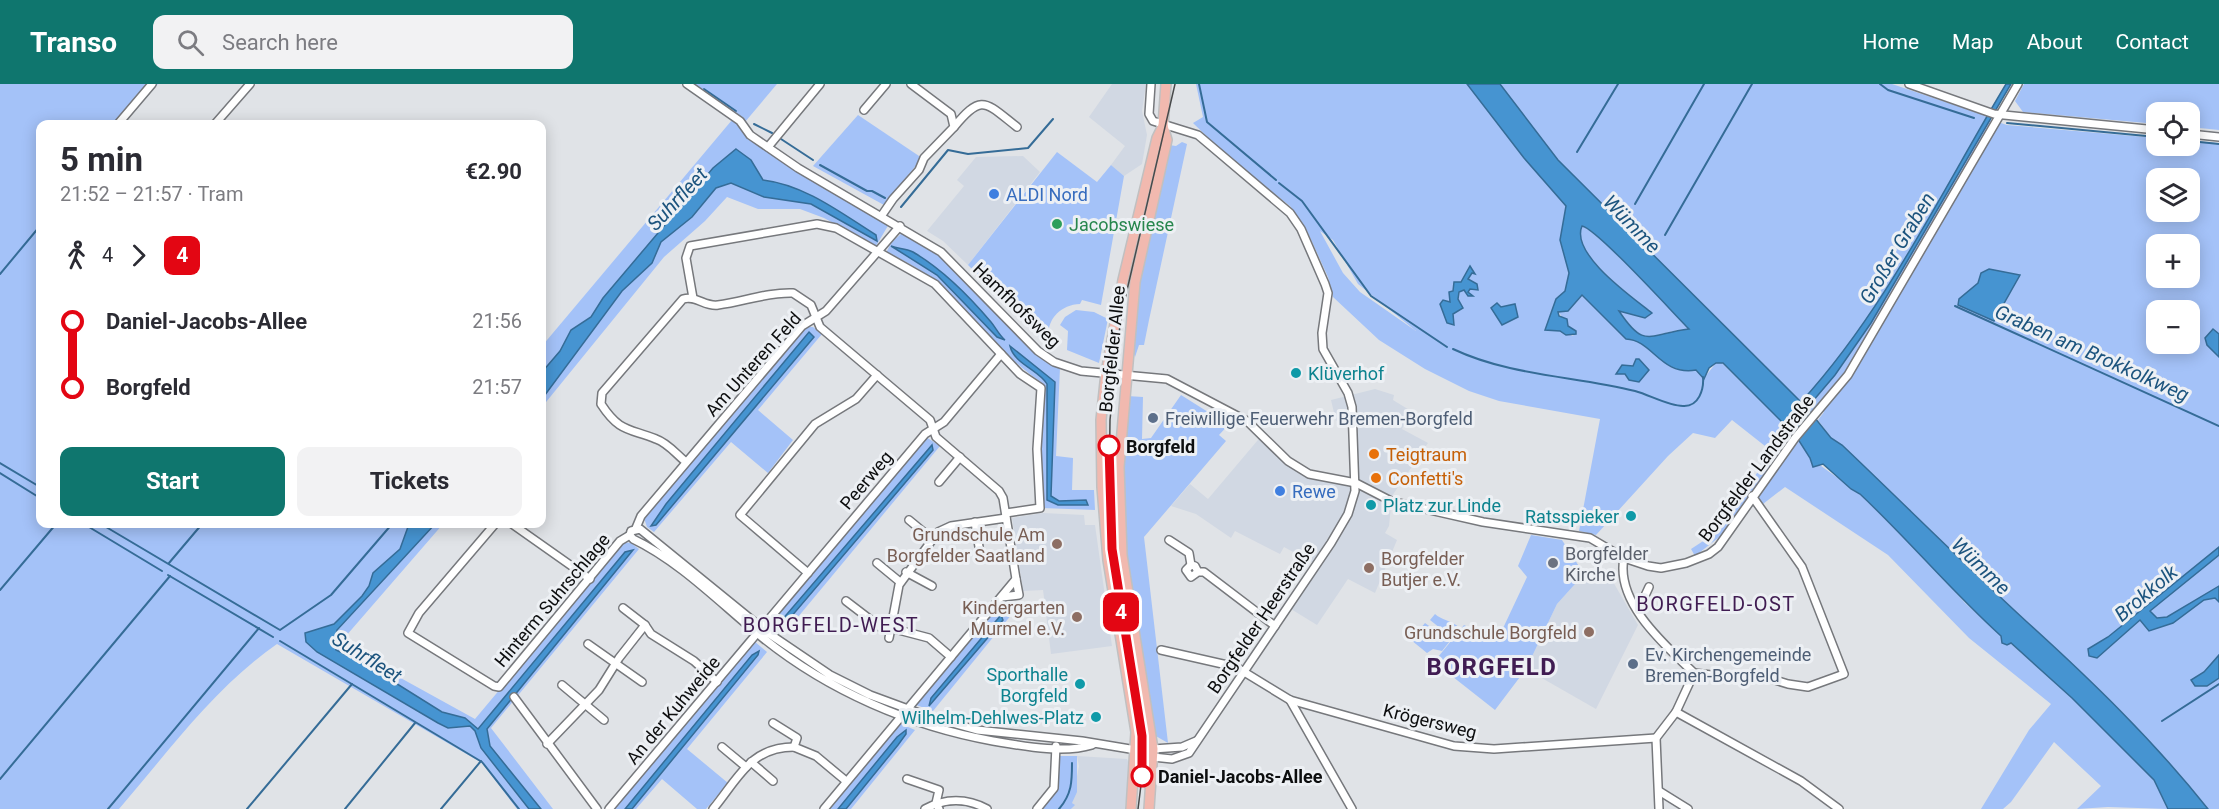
<!DOCTYPE html>
<html lang="en">
<head>
<meta charset="utf-8">
<style>
  :root { --surface:#fff; --page:#f2f2f3; --text:#2b2b33; --muted:#7c7c81; --accent:#0f766e }
  body { margin:0; font-family:Roboto,sans-serif; background:var(--page); color:var(--text); height:100vh; display:flex; flex-direction:column; font-size:22px; white-space:nowrap }
  * { box-sizing:border-box; margin:0 }
  p { font-size:20px; color:var(--muted) }
  .icon { flex:none; width:33px; height:33px; fill:none; stroke:currentColor; stroke-width:2; stroke-linecap:round; stroke-linejoin:round }
  .map { position:relative; flex:1; overflow:hidden }
  .drawer { position:absolute; left:36px; top:36px; width:510px; height:408px; display:flex; flex-direction:column; background:var(--surface); border-radius:12px; box-shadow:0 3px 15px #0003 }
  .drawer>* { flex:none }
  .badge { padding:0 12px; border-radius:9px; font-size:21px; line-height:39px }
  .tools { position:absolute; left:2146px; top:18px; display:grid; gap:12px }
  .tools a { display:grid; place-items:center; width:54px; height:54px; border-radius:12px; background:var(--surface); box-shadow:0 3px 15px #0003; font-size:30px }
  .map>.badge { position:absolute; translate:-50% -50%; box-shadow:0 0 0 3px #fff }
  .legs { display:flex; align-items:center; gap:9px; height:66px; padding:0 24px; font-size:20px }
  .legs p { margin-inline-start:auto }
  .summary { display:flex; align-items:center; justify-content:space-between; height:102px; padding:0 24px }
  h1 { font-size:33px; font-weight:700; line-height:45px }
  .cta { display:flex; gap:12px; margin-top:auto; padding:12px 24px }
  .cta a { flex:1; height:69px; border-radius:12px; background:var(--accent); color:#fff; font-size:24px; font-weight:700; line-height:69px; text-align:center }
  .cta a+a { background:var(--page); color:var(--text) }
  ul { padding:0 24px; list-style:none }
  li { display:flex; align-items:center; gap:21px; height:66px; font-size:22px }
  li i { display:grid; place-items:center; width:9px; height:100%; margin:0 8px; background:currentColor }
  li i::after { content:''; width:15px; height:15px; margin:-8px; border:4px solid; border-radius:50%; background:var(--surface) }
  li p { margin-inline-start:auto }
  li:first-child i { background:linear-gradient(#0000 50%,currentColor 0) }
  li:last-child i { background:linear-gradient(currentColor 50%,#0000 0) }
  header { display:flex; align-items:center; gap:36px; box-sizing:border-box; height:84px; padding:0 30px; background:var(--accent); color:#fff }
  header strong { font-size:28px }
  nav { display:flex; gap:33px; margin-inline-start:auto; font-size:21px }
  .search { width:420px; height:54px; background:var(--page); display:flex; align-items:center; gap:15px; box-sizing:border-box; padding:0 21px; border-radius:12px; color:var(--muted); font-size:22px }
  .map>svg:first-child { display:block }
  .built { fill:#d1d8e3 }
  .green { fill:#a4c2f8; fill-rule:evenodd }
  .water { fill:#4694d1; stroke:#356c97; stroke-width:1.5; fill-rule:evenodd }
  .lines { fill:none; stroke-linecap:round; stroke-linejoin:round }
  .stream { stroke:#356c97; stroke-width:2 }
  .minor-casing { stroke:#76787c; stroke-width:10 }
  .major-casing { stroke:#c0c0c1; stroke-width:12 }
  .minor { stroke:#fff; stroke-width:7 }
  .major { stroke:#f1b9af; stroke-width:9 }
  .tram { stroke:#484a4b; stroke-width:1.5 }
  .line-1-casing { stroke:#fff; stroke-width:14 }
  .line-1 { stroke:#e30613; stroke-width:9 }
  .shop-dot { fill:#3f7fe0; stroke:#edf0f4; stroke-width:2 }
  .leisure-dot { fill:#2e9e5b; stroke:#edf0f4; stroke-width:2 }
  .culture-dot { fill:#0f9aa8; stroke:#edf0f4; stroke-width:2 }
  .service-dot { fill:#5c6f8a; stroke:#edf0f4; stroke-width:2 }
  .stop-1-dot { fill:#fff; stroke:#e30613; stroke-width:3 }
  .food-dot { fill:#e8710a; stroke:#edf0f4; stroke-width:2 }
  .education-dot { fill:#8d6e63; stroke:#edf0f4; stroke-width:2 }
  .worship-dot { fill:#6b7280; stroke:#edf0f4; stroke-width:2 }
  .labels { text-anchor:middle; dominant-baseline:central; stroke-width:6; stroke-linejoin:round; paint-order:stroke }
  .shop-label { font-size:18px; fill:#366cbe; stroke:#edf0f4; text-anchor:start }
  .leisure-label { font-size:18px; fill:#27864d; stroke:#edf0f4; text-anchor:start }
  .street-label { font-size:18px; fill:#0d0e0f; stroke:#edf0f4 }
  .culture-label { font-size:18px; fill:#0d838f; stroke:#edf0f4; text-anchor:end }
  .service-label { font-size:18px; fill:#4e5e75; stroke:#edf0f4; text-anchor:start }
  .stop-label { font-size:18px; font-weight:bold; fill:#0d0e0f; stroke:#edf0f4; text-anchor:start }
  .food-label { font-size:18px; fill:#c56008; stroke:#edf0f4; text-anchor:start }
  .education-label { font-size:18px; fill:#785e54; stroke:#edf0f4; text-anchor:end }
  .worship-label { font-size:18px; fill:#5b616d; stroke:#edf0f4; text-anchor:start }
  .water-label { font-size:20px; font-style:italic; fill:#1c547e; stroke:#edf0f4 }
  .neighbourhood-label { font-size:20px; letter-spacing:1.5px; fill:#401c52; stroke:#edf0f4 }
  .district-label { font-size:24px; font-weight:bold; letter-spacing:1.5px; fill:#401c52; stroke:#edf0f4 }
</style>
</head>
<body>
<header>
<strong>Transo</strong>
<div class="search"><svg class="icon" aria-label="search" viewBox="0 0 24 24"><circle cx="10" cy="10" r="6"/><path d="M15 15l6 6"/></svg>Search here</div>
<nav><a>Home</a><a>Map</a><a>About</a><a>Contact</a></nav>
</header>
<div class="map">
<svg width="2219" height="725" viewBox="0 0 2219 725">
  <rect width="100%" height="100%" fill="#e0e3e7"/>
  <!-- built -->
  <g class="built">
    <path d="M1112,0H1146L1142,27L1147,51L1142,80L1124,92L1111,81L1125,62L1089,33Z"/>
    <path d="M1023,72L1040,88L968,181L943,157L927,147L964,102L957,96L976,73Z"/>
    <path d="M1375,305L1394,311L1393,316L1411,327L1402,345L1428,359L1392,412L1389,442L1385,449L1397,456L1375,509L1348,495L1317,541L1286,522L1315,480L1284,463L1280,470L1235,447L1231,454L1196,430L1171,422L1190,400L1208,415L1263,350L1305,387L1355,398L1351,334L1336,337L1331,316Z"/>
    <path d="M1043,429L1084,431L1085,441H1095L1112,562L1051,570L1043,506L1023,507L1012,434Z"/>
    <path d="M1605,484L1638,541L1596,625L1526,585L1557,520L1584,490L1588,496Z"/>
    <path d="M1077,672L1127,675L1130,681L1125,725H1071L1074,721L1072,719L1079,682Z"/>
  </g>
  <!-- green -->
  <g class="green">
    <path d="M0,0H158L123,40H40V440H443L339,560L475,635L623,458L631,459L639,465L491,644L553,725H517L482,679L277,560C214,604 169,667 119,725H0Z"/>
    <path d="M694,0H777L745,38Z"/>
    <path d="M1196,0H1467L1524,74L1566,122L1560,156L1569,189L1565,207L1550,230L1560,247L1573,252L1576,247L1568,242L1558,227H1568L1582,211L1626,255C1653,256 1660,292 1696,286L1704,294L1716,279H1722L1793,349L1722,451L1695,472L1691,465L1717,448L1761,383L1765,362L1732,336L1715,354L1693,349L1668,372L1596,451L1579,447L1600,335L1499,317L1469,307L1425,285L1379,256L1333,213L1328,193L1307,147L1290,122L1231,76L1193,39L1203,33ZM1320,147L1333,156L1358,200L1416,247L1360,208L1343,189Z"/>
    <path d="M1500,0H1892L1987,32L1986,34L2007,41L2157,54V62H2190V57L2219,59V725H2208C2154,657 2091,596 2027,538C1964,481 1902,420 1842,361L1831,354L1818,336L1824,328L1815,324L1811,328L1777,297L1558,76ZM2157,94H2190V128H2157ZM2157,160H2190V194H2157ZM2157,226H2190V260H2157Z"/>
    <path d="M2024,0H2219V46L2190,43V28H2157V40L2023,28L2015,17Z"/>
    <path d="M858,31L922,74L884,121L813,82Z"/>
    <path d="M732,36L741,41L745,51L765,66L889,140L876,162L824,134L800,125H758L727,113L705,137L664,173L542,323V262Z"/>
    <path d="M1182,58L1187,60L1149,236L1144,261H1139L1135,273C1123,247 1161,97 1169,61L1176,62Z"/>
    <path d="M1057,68L1097,98L1111,81L1124,92L1101,221L1082,216L1080,220C1056,221 1042,242 1051,265L968,181Z"/>
    <path d="M1581,142C1597,145 1673,229 1689,245C1647,248 1647,268 1619,226L1644,234L1651,229C1632,212 1571,170 1581,142Z"/>
    <path d="M902,149L926,161L940,172L1041,273L1060,284L1056,372L1073,374L1072,406H1094L1095,426L1042,424L1041,358L1044,300C997,271 969,219 923,188C911,180 899,174 886,169L891,159Z"/>
    <path d="M1076,226L1094,228L1108,235L1099,279L1067,266L1068,247L1060,241L1065,233Z"/>
    <path d="M804,243H813L822,250L758,326L793,356L768,389L731,358L654,448L647,443L644,434Z"/>
    <path d="M1181,311L1208,328L1232,337L1219,351L1226,357L1144,453L1168,659L1154,651L1125,462L1123,395L1127,312L1143,313L1142,355L1151,354Z"/>
    <path d="M926,353L940,362L783,551L770,540Z"/>
    <path d="M1799,357L1810,374L1860,410L1912,458L1965,519L2072,614L2154,696L2168,725L2108,723L2077,725L2101,702L2054,658L2011,718L2003,725H1981L2029,646L2051,620L1969,554L1888,471L1785,403L1763,420L1757,412Z"/>
    <path d="M1531,451L1562,456L1584,490L1557,520L1526,585L1495,626L1434,578L1464,541L1497,557L1527,493L1518,482Z"/>
    <path d="M1004,516L1012,525V530L933,627L916,621Z"/>
    <path d="M1435,530C1441,536 1451,536 1460,544L1450,552L1430,536Z"/>
    <path d="M1425,539L1450,557L1442,567L1433,565L1427,569L1411,556Z"/>
    <path d="M754,557L767,568L687,665L728,699L706,725H697L662,695L636,725H613Z"/>
    <path d="M899,639L915,646L851,725H827Z"/>
    <path d="M1058,672H1077V708L1072,719L1075,721L1071,725H1041L1057,705Z"/>
  </g>
  <!-- water -->
  <g class="water">
    <path d="M1467,0H1500L1558,76L1801,318C1886,225 1941,108 2006,0H2011L1871,239L1835,291L1807,324L1831,354L1842,361C1903,419 1964,480 2027,538C2091,596 2154,657 2208,725H2168L2154,696L2072,614L2011,559L2007,561L2002,559L2001,552C1951,507 1909,456 1860,410L1851,405L1823,380L1813,383L1810,374L1796,352L1723,279H1716L1709,284L1704,295L1696,286C1660,292 1653,256 1626,255L1582,211L1568,227L1558,228L1559,232L1567,235L1568,242L1576,247V250L1566,251L1560,247L1545,246L1556,215L1565,207L1569,189L1560,156L1566,122L1524,74ZM1582,142C1597,145 1673,229 1689,245C1648,250 1645,266 1619,227L1645,234L1652,229C1632,213 1570,170 1582,142Z"/>
    <path d="M736,65L751,76L763,96C805,101 841,129 876,151L877,157L811,120L764,113L731,99L716,104L692,133L661,158L652,179L622,207L542,315V288L560,267L571,246L591,233L603,214L713,84Z"/>
    <path d="M891,162C898,165 905,164 913,168C942,185 969,212 991,238C996,244 999,251 1005,256L997,253L937,191Z"/>
    <path d="M1470,182L1475,190L1472,189L1468,195L1477,200L1478,206L1470,205L1468,208L1473,212H1468L1464,206L1459,208L1458,215L1463,224L1453,230L1454,241L1447,239L1440,220L1443,216L1450,218L1449,208L1453,207L1454,198H1461Z"/>
    <path d="M1989,185L2020,191L1994,237L1958,221L1959,215L1978,199L1981,189Z"/>
    <path d="M1497,219L1501,223L1515,220L1518,233L1502,241L1491,224Z"/>
    <path d="M2213,245L2219,250V273L2207,261L2205,254Z"/>
    <path d="M809,248L814,253L656,441L651,442L666,420Z"/>
    <path d="M1010,262L1055,298L1051,412L1059,417L1086,416L1088,421H1058L1047,416V300C1039,286 1014,280 1010,262Z"/>
    <path d="M1636,275H1639L1649,286L1639,298L1629,296L1625,290H1616L1622,281L1633,282Z"/>
    <path d="M932,361L933,366L785,540L780,543L781,537Z"/>
    <path d="M409,440H435L337,546L334,559L336,566L362,578L442,628L465,634L478,645L625,468L633,466L487,645L490,662L541,725H529L481,664L475,647L470,642L448,644L438,639L317,568L306,558L305,549L334,540L362,512L369,502L373,489L400,465Z"/>
    <path d="M2219,463V471L2150,527L2157,534L2167,533L2219,502V518L2215,514L2204,516L2173,539L2149,547L2140,536L2097,574L2089,572L2088,565L2108,553Z"/>
    <path d="M1001,531L1003,536L929,622L931,614Z"/>
    <path d="M759,567L758,571L632,725H625L752,571Z"/>
    <path d="M2219,571V594L2207,602H2195L2191,596L2204,588Z"/>
    <path d="M906,646V650L898,661L846,725H838L897,653Z"/>
  </g>
  <g class="lines">
    <!-- stream -->
    <g class="stream">
      <path d="M1199,0L1207,38L1276,96"/>
      <path d="M1880,0L1888,6L1974,34"/>
      <path d="M704,5L736,27"/>
      <path d="M2007,39L2157,53"/>
      <path d="M754,40L772,49"/>
      <path d="M781,55L813,76"/>
      <path d="M2190,57L2219,60"/>
      <path d="M1577,68L1618,0"/>
      <path d="M820,81L867,107H872L885,114"/>
      <path d="M1279,99L1302,117L1371,212L1447,263"/>
      <path d="M1635,120L1704,0"/>
      <path d="M901,123L948,66L968,70L1028,64L1053,35"/>
      <path d="M1665,151L1752,0"/>
      <path d="M0,190L40,142"/>
      <path d="M1955,222L2219,342"/>
      <path d="M1453,265C1510,292 1575,292 1635,307C1650,311 1668,322 1683,322C1699,323 1704,305 1703,293"/>
      <path d="M0,379L40,403"/>
      <path d="M0,389L40,414"/>
      <path d="M84,440L162,487"/>
      <path d="M101,440L280,546L331,511L392,440"/>
      <path d="M169,479L202,440"/>
      <path d="M168,491L273,553"/>
      <path d="M0,506L56,440"/>
      <path d="M280,557L482,678L519,725"/>
      <path d="M2162,637L2219,600"/>
      <path d="M0,695L170,492"/>
      <path d="M108,725L259,544"/>
      <path d="M247,725L352,600"/>
      <path d="M345,725L415,639"/>
      <path d="M441,725L481,677"/>
      <path d="M1059,725C1072,710 1072,697 1072,679"/>
    </g>
    <defs>
      <g id="minor">
        <path d="M687,0L740,37L750,51L798,84L941,168L1038,267L1054,278L1081,287L1167,295L1247,337L1288,377L1309,390L1356,399L1391,417L1412,422L1483,438L1590,454L1624,474L1648,482L1661,484L1686,479L1709,470L1718,463L1795,354L1848,291L2018,0"/>
        <path d="M1151,0L1149,30L1153,37L1198,51L1290,129L1301,145L1325,200L1328,209L1322,249L1323,265L1348,309L1352,323L1355,407L1348,430L1331,459L1189,669L1172,675L1153,673"/>
        <path d="M1909,0L1994,30L2157,46"/>
        <path d="M864,26L886,0"/>
        <path d="M118,40L152,0"/>
        <path d="M215,40L250,0"/>
        <path d="M954,43C982,9 985,18 1017,43"/>
        <path d="M2190,50L2219,53"/>
        <path d="M768,63L820,0"/>
        <path d="M882,131L893,115L919,86L924,74L954,43L951,30L911,0"/>
        <path d="M693,214L686,174L690,162L817,140L836,144L935,200L1020,290L1041,304L1037,365L1040,424L1006,429"/>
        <path d="M686,378C677,371 668,359 656,355C629,344 620,349 601,320L602,309L683,215C696,211 705,223 718,221C743,218 767,208 793,209L811,221L820,243L930,336L936,353L999,407L1003,414L1016,495L824,725"/>
        <path d="M939,398L960,373"/>
        <path d="M909,436L932,455"/>
        <path d="M975,438L980,469"/>
        <path d="M495,440L419,529L408,549L494,602L499,603L620,457L630,451"/>
        <path d="M512,440L590,495"/>
        <path d="M636,444L641,432L802,242L826,227L900,142"/>
        <path d="M1169,456L1189,469L1191,481"/>
        <path d="M1624,474C1615,519 1666,562 1694,589L1676,628L1656,654L1659,725"/>
        <path d="M877,479L900,498"/>
        <path d="M906,488L932,502"/>
        <path d="M1198,488L1191,493L1186,486L1191,481L1195,482L1198,488H1204L1275,542"/>
        <path d="M808,489L740,431L815,340L856,315L877,291"/>
        <path d="M1002,513L1019,511L1016,495"/>
        <path d="M846,517L880,543L891,544L889,554"/>
        <path d="M1635,521L1643,516L1649,503"/>
        <path d="M645,541L651,550L694,577L717,598"/>
        <path d="M588,560L642,598"/>
        <path d="M1161,566L1236,583L1290,616L1454,662L1494,665L1656,654"/>
        <path d="M951,573L929,554L891,544L899,501L938,448L951,442L1006,434"/>
        <path d="M1694,589L1729,593L1762,592L1788,600L1808,603L1844,590L1802,483L1752,412"/>
        <path d="M562,601L604,636"/>
        <path d="M514,613L597,725"/>
        <path d="M1290,616L1352,725"/>
        <path d="M1676,628L1801,697L1839,725"/>
        <path d="M773,639L797,654L794,663L816,672L846,697"/>
        <path d="M547,660L599,606L619,574L645,541L623,524"/>
        <path d="M1092,661C1063,670 1023,662 993,657C910,642 829,607 763,554C722,521 681,478 633,455L630,451L631,447L640,445L768,549L830,591L870,611L927,632L977,646L1082,657L1136,666"/>
        <path d="M722,663L746,683"/>
        <path d="M1153,665L1182,663L1196,657"/>
        <path d="M751,678L773,697"/>
        <path d="M907,695L939,706L936,719L939,725"/>
        <path d="M1659,707L1688,725"/>
        <path d="M609,725L925,350L944,338L1001,270"/>
        <path d="M713,725C738,695 750,663 794,663"/>
        <path d="M925,725C945,714 967,714 987,725"/>
        <path d="M1037,725L1054,704L1056,662"/>
      </g>
      <g id="major">
        <path d="M1131,725L1136,648L1108,476L1102,403L1101,336L1106,289L1123,196L1157,54L1163,42L1166,0"/>
        <path d="M1149,725L1153,665L1122,471L1119,383L1135,198L1167,56L1163,42"/>
      </g>
    </defs>
    <!-- minor casing -->
    <use href="#minor" class="minor-casing"/>
    <!-- major casing -->
    <use href="#major" class="major-casing"/>
    <!-- minor -->
    <use href="#minor" class="minor"/>
    <!-- major -->
    <use href="#major" class="major"/>
    <!-- tram -->
    <path class="tram" d="M1138,725L1142,693V652L1112,465L1109,412L1110,336L1121,232L1175,0"/>
  </g>
  <g class="lines">
    <defs>
      <path id="line-1" d="M1109,362L1112,465L1142,652V692"/>
    </defs>
    <!-- line-1 casing -->
    <use href="#line-1" class="line-1-casing"/>
    <!-- line-1 -->
    <use href="#line-1" class="line-1"/>
  </g>
  <!-- markers -->
  <g class="shop-dot">
    <circle cx="994" cy="110" r="6"/>
    <circle cx="1280" cy="407" r="6"/>
  </g>
  <circle class="leisure-dot" cx="1057" cy="140" r="6"/>
  <g class="culture-dot">
    <circle cx="1296" cy="289" r="6"/>
    <circle cx="1371" cy="421" r="6"/>
    <circle cx="1631" cy="432" r="6"/>
    <circle cx="1080" cy="600" r="6"/>
    <circle cx="1096" cy="633" r="6"/>
  </g>
  <g class="service-dot">
    <circle cx="1153" cy="334" r="6"/>
    <circle cx="1633" cy="580" r="6"/>
  </g>
  <g class="stop-1-dot">
    <circle cx="1109" cy="362" r="10"/>
    <circle cx="1142" cy="692" r="10"/>
  </g>
  <g class="food-dot">
    <circle cx="1374" cy="370" r="6"/>
    <circle cx="1376" cy="394" r="6"/>
  </g>
  <g class="education-dot">
    <circle cx="1057" cy="460" r="6"/>
    <circle cx="1369" cy="484" r="6"/>
    <circle cx="1077" cy="533" r="6"/>
    <circle cx="1589" cy="548" r="6"/>
  </g>
  <circle class="worship-dot" cx="1553" cy="479" r="6"/>
  <g class="labels">
    <!-- shop labels -->
    <g class="shop-label">
      <text x="1006" y="110">ALDI Nord</text>
      <text x="1292" y="407">Rewe</text>
    </g>
    <!-- leisure labels -->
    <g class="leisure-label">
      <text x="1069" y="140">Jacobswiese</text>
    </g>
    <!-- street labels -->
    <g class="street-label">
      <text transform="translate(1017 221) rotate(44)">Hamfhofsweg</text>
      <text transform="translate(1112 265) rotate(-84)">Borgfelder Allee</text>
      <text transform="translate(753 280) rotate(-48)">Am Unteren Feld</text>
      <text transform="translate(1756 384) rotate(-53)">Borgfelder Landstraße</text>
      <text transform="translate(866 396) rotate(-50)">Peerweg</text>
      <text transform="translate(552 516) rotate(-50)">Hinterm Suhrschlage</text>
      <text transform="translate(1261 534) rotate(-56)">Borgfelder Heerstraße</text>
      <text transform="translate(673 626) rotate(-50)">An der Kuhweide</text>
      <text transform="translate(1430 637) rotate(14)">Krögersweg</text>
    </g>
    <!-- culture labels -->
    <g class="culture-label">
      <text x="1308" y="289" text-anchor="start">Klüverhof</text>
      <text x="1383" y="421" text-anchor="start">Platz zur Linde</text>
      <text x="1619" y="432">Ratsspieker</text>
      <text x="1068" y="590">Sporthalle<tspan x="1068" dy="21">Borgfeld</tspan></text>
      <text x="1084" y="633">Wilhelm-Dehlwes-Platz</text>
    </g>
    <!-- service labels -->
    <g class="service-label">
      <text x="1165" y="334">Freiwillige Feuerwehr Bremen-Borgfeld</text>
      <text x="1645" y="570">Ev. Kirchengemeinde<tspan x="1645" dy="21">Bremen-Borgfeld</tspan></text>
    </g>
    <!-- stop labels -->
    <g class="stop-label">
      <text x="1126" y="362">Borgfeld</text>
      <text x="1158" y="692">Daniel-Jacobs-Allee</text>
    </g>
    <!-- food labels -->
    <g class="food-label">
      <text x="1386" y="370">Teigtraum</text>
      <text x="1388" y="394">Confetti's</text>
    </g>
    <!-- education labels -->
    <g class="education-label">
      <text x="1045" y="450">Grundschule Am<tspan x="1045" dy="21">Borgfelder Saatland</tspan></text>
      <text x="1381" y="474" text-anchor="start">Borgfelder<tspan x="1381" dy="21">Butjer e.V.</tspan></text>
      <text x="1065" y="523">Kindergarten<tspan x="1065" dy="21">Murmel e.V.</tspan></text>
      <text x="1577" y="548">Grundschule Borgfeld</text>
    </g>
    <!-- worship labels -->
    <g class="worship-label">
      <text x="1565" y="469">Borgfelder<tspan x="1565" dy="21">Kirche</tspan></text>
    </g>
    <!-- water labels -->
    <g class="water-label">
      <text transform="translate(677 115) rotate(-47)">Suhrfleet</text>
      <text transform="translate(1632 140) rotate(46)">Wümme</text>
      <text transform="translate(1897 164) rotate(-59)">Großer Graben</text>
      <text transform="translate(2092 269) rotate(24)">Graben am Brokkolkweg</text>
      <text transform="translate(1981 482) rotate(44)">Wümme</text>
      <text transform="translate(2146 509) rotate(-40)">Brokkolk</text>
      <text transform="translate(367 573) rotate(32)">Suhrfleet</text>
    </g>
    <!-- neighbourhood labels -->
    <g class="neighbourhood-label">
      <text x="1716" y="520">BORGFELD-OST</text>
      <text x="831" y="541">BORGFELD-WEST</text>
    </g>
    <!-- district labels -->
    <g class="district-label">
      <text x="1492" y="583">BORGFELD</text>
    </g>
  </g>
</svg>
<div class="tools">
<a><svg class="icon" aria-label="locate" viewBox="0 0 24 24"><circle cx="12" cy="12" r="6"/><path d="M12 2v4M12 18v4M2 12h4M18 12h4"/></svg></a>
<a><svg class="icon" aria-label="layers" viewBox="0 0 24 24"><path d="M12 4l9 5-9 5-9-5zM3 14l9 5 9-5"/></svg></a>
<a>+</a>
<a>−</a>
</div>
<b class="badge" style="left:1121px;top:528px;background:#e30613;color:#fff">4</b>
<section class="drawer">
<div class="summary"><div><h1>5 min</h1><p>21:52 – 21:57 · Tram</p></div><b>€2.90</b></div>
<div class="legs"><svg class="icon" aria-label="walk" viewBox="0 0 24 24"><circle cx="13" cy="4" r="2"/><path d="M13 8l-2 6 4 7M11 14l-3 7M7 12l3-4h3l4 4"/></svg>4<svg class="icon" aria-label="forward" viewBox="0 0 24 24"><path d="M9 5l7 7-7 7"/></svg><b class="badge" style="background:#e30613;color:#fff">4</b></div>
<ul>
<li><i style="color:#e30613"></i><b>Daniel-Jacobs-Allee</b><p>21:56</p></li>
<li><i style="color:#e30613"></i><b>Borgfeld</b><p>21:57</p></li>
</ul>
<div class="cta"><a>Start</a><a>Tickets</a></div>
</section>
</div>
</body>
</html>
